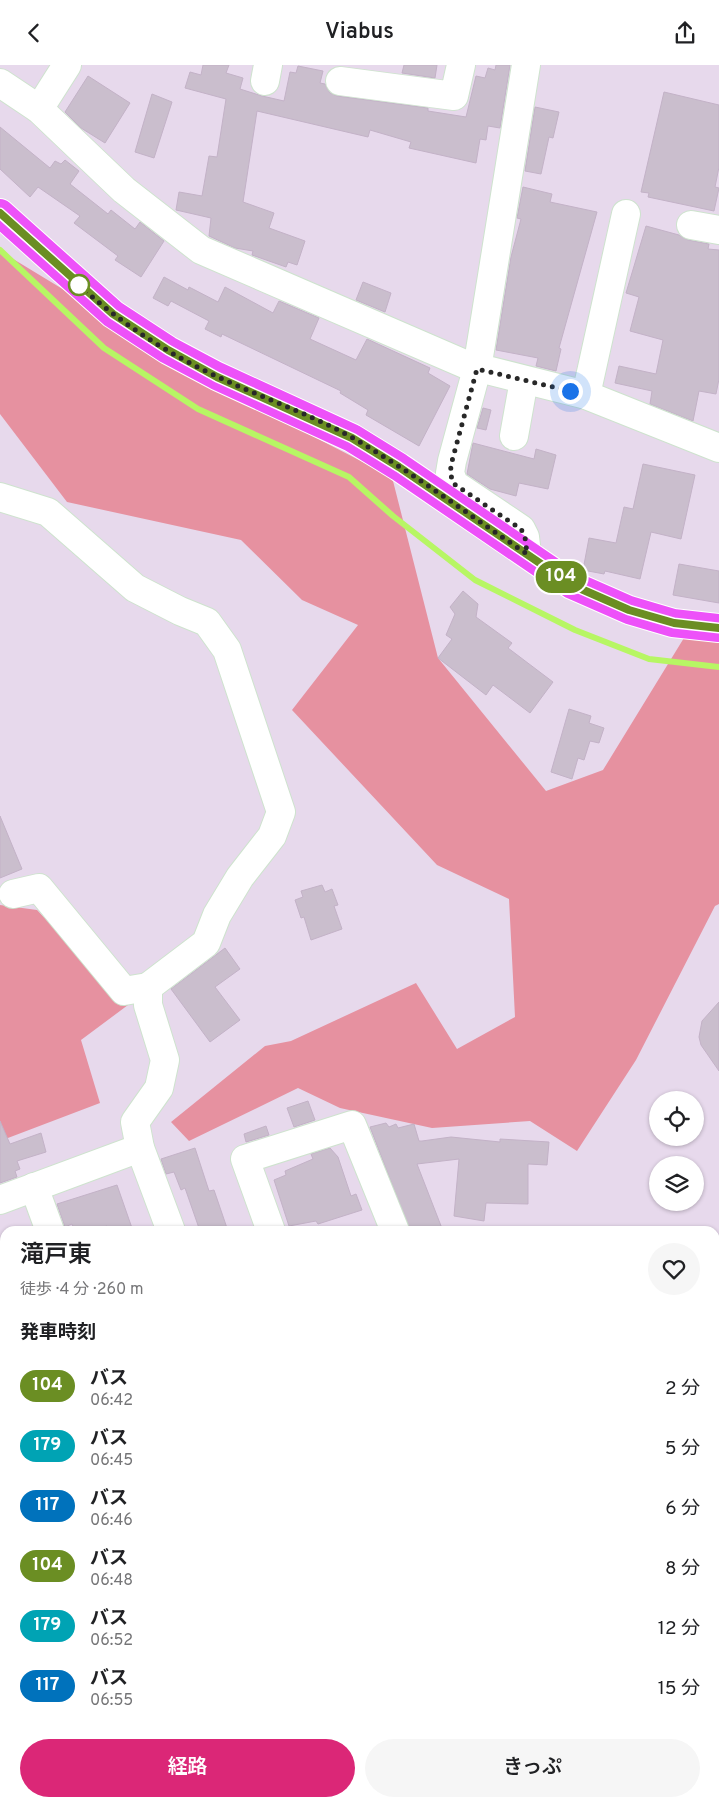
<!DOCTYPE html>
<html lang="ja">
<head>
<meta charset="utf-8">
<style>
  :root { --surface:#fff; --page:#f6f6f6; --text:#202124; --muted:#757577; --accent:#db2777 }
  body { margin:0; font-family:Overpass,"Noto Sans JP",sans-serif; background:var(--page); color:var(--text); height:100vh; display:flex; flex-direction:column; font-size:19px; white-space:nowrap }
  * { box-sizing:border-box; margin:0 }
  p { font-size:16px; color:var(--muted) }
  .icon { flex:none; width:28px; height:28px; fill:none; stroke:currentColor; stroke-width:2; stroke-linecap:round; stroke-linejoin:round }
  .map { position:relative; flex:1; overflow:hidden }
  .drawer { position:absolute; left:0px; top:1161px; width:720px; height:581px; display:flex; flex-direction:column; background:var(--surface); border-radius:15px 15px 0 0; box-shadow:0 1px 4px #0004 }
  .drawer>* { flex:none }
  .badge { padding:0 10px; border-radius:16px; font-size:18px; line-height:32px }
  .tools { position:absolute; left:649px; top:1026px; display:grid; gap:10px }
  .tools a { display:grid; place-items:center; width:55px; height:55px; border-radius:50%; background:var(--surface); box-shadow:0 1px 4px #0004; font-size:25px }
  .you { position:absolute; width:25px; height:25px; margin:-12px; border:4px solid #fff; border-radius:50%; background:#1a73e8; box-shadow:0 0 0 8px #1a73e833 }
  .map>.badge { position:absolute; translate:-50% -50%; box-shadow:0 0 0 2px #fff }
  h2 { padding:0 20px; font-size:19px; line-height:45px }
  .round { display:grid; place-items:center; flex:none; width:52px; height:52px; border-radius:26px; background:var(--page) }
  .head { display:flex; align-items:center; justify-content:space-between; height:85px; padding:0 20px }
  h1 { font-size:24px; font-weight:600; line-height:38px }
  .action { display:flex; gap:10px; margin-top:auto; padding:10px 20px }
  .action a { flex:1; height:58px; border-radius:30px; background:var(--accent); color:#fff; font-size:20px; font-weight:600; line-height:58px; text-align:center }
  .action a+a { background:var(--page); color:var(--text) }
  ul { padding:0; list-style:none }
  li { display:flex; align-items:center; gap:15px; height:60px; padding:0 20px }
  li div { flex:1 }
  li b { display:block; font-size:19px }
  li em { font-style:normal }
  li .badge { min-width:55px; font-weight:700; text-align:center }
  header { display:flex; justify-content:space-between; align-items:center; height:65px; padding:0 20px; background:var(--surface); font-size:22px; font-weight:600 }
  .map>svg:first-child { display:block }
  .green { fill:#e691a0 }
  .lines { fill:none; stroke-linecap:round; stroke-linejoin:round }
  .stream { stroke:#b7f664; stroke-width:6 }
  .building { fill:#cabecd; stroke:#c3b2c7 }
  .minor-casing { stroke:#cee3ce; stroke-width:30 }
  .major-casing { stroke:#fff; stroke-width:30 }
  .minor { stroke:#fff; stroke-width:28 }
  .major { stroke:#ed51f9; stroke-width:28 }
  .line-casing { stroke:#fff; stroke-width:11 }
  .line { stroke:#6b8e23; stroke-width:8 }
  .walk { stroke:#282828; stroke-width:5; stroke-dasharray:0 9 }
  .stop-dot { fill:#fff; stroke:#6b8e23; stroke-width:2.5 }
</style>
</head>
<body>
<header><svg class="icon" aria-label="back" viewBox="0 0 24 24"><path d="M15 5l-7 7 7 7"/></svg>Viabus<svg class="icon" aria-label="share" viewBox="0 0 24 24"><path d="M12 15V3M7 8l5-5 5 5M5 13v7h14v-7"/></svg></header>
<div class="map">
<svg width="719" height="1742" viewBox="0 0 719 1742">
  <rect width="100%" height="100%" fill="#e7d9ec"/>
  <!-- green -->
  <g class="green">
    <path d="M0,186L260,344L392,412L438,593L546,726L603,705L687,568L719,572V839L715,841L636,995L577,1086L530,1056L432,1063L340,1043L298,1023L189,1076L171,1057L265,981L291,976L416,918L457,984L515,952L509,834L437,800L292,645L358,560L302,535L241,475L67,437L0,349Z"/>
    <path d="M0,840L37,845L128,940L81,975L100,1038L0,1076Z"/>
    <path d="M719,1288V1453L715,1456V1289Z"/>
    <path d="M715,1524L719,1528V1718L715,1719Z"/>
    <path d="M5,1712V1738H374L371,1742H0V1714Z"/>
    <path d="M378,1738H520L517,1742H375Z"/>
  </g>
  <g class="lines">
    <!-- stream -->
    <path class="stream" d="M0,185L104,283L198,344L349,412L393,451L475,515L575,565L649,594L719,602"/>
  </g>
  <!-- building -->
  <g class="building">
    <path d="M203,0H229L226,8L243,13L240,24L262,31L284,36L290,7L296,8L298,1L323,6L320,18L325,19L330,28L337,31L428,43V46L466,52L476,11L485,13L488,3L495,5L496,0H510L500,63L488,61L486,75L480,74L476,98L409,83L411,77L370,65L368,72L257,46L243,137L274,148L269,163L305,176L297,200L288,197L286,202L252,190L253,186L235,183L209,171L211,153L176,145L179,127L202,131L209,91L217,92L226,34L185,23L190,7L201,10Z"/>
    <path d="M404,0H437L435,13L402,8Z"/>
    <path d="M88,11L130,38L105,78L81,63L65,47Z"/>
    <path d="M664,27L719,40V102L715,122L719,123L714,146L648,132L649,128L641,127Z"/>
    <path d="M152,29L172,37L154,93L135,87Z"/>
    <path d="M535,42L559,47L553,73L549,72L541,109L525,106Z"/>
    <path d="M0,62L50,103L55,96L61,99L65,95L79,106L70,119L108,149L111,145L135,164L140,157L164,176L141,212L115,195L118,191L74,158L80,151L38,122L30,132L0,104Z"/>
    <path d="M523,122L552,129L550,137L597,147L559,283L561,284L556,306L536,301L538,293L496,285L511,192L521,154L517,153Z"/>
    <path d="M646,161L679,170L688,175L709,179L708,184L719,185V314L716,329L699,326L693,356L650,339L652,326L615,318L619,301L656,309L663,275L630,266L639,232L626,228Z"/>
    <path d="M164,212L188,225L189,222L218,237L225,222L273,248L279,236L319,253L310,274L356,295L367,274L430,303L428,308L450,321L419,381L366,350L368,345L340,328L341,326L222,269L221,272L205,264L209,256L171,236L168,241L153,233Z"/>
    <path d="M363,217L391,228L385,247L356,235Z"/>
    <path d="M483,343L491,345L486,365L477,363Z"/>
    <path d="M473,378L534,394L536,384L556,390L548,424L519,418L516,431L490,424L467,409Z"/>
    <path d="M643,399L695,410L681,474L651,467L640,514L605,506L604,509L583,505L589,473L616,478L624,442L633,444Z"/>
    <path d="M679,499L719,506V538L673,530Z"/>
    <path d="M463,526L478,539L476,552L512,578L508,583L553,617L530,648L493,620L486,630L438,593L452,574L446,570L455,549L450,542Z"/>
    <path d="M569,644L591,651L589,658L604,663L599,678L590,676L584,695L578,693L572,714L551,707Z"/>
    <path d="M0,751L22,804L0,813Z"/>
    <path d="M322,820L325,827L332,824L338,840L334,841L342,864L311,875L304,852L301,853L295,835L303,832L301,826Z"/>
    <path d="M225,883L240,904L215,922L240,955L210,977L171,924Z"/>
    <path d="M719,937V1006L701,980L699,972L702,956Z"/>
    <path d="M308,1036L315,1055L294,1062L287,1043Z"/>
    <path d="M0,1056L10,1079L41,1068L46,1087L17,1096L20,1104L15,1106L17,1112L0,1118Z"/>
    <path d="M386,1058L389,1062L396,1059L398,1063L414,1059L419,1076H422L451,1072L500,1077V1074L549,1077L547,1100L528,1099V1139L486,1138L484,1156L454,1151L459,1094L417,1099L443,1166H410L370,1062Z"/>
    <path d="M266,1061L269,1070L246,1077L244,1069Z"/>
    <path d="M195,1083L209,1126L214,1125L228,1166H200L185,1123L181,1125L174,1107L166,1109L161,1094Z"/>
    <path d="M330,1083L338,1092L351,1131L356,1129L362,1145L318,1159L316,1156L289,1161L274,1115L286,1110L285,1106L313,1094L311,1089Z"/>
    <path d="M117,1120L133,1166H109L107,1161L91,1166H75L72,1159L65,1162L57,1139Z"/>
  </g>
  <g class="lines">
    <defs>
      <g id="minor">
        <path d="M526,0L477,304L452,396L450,408L454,419L521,464L525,472L527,489"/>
        <path d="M265,16L268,0"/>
        <path d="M340,16L454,31L461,0"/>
        <path d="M0,18L39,44L124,125L201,185L467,300L586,330L719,383"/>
        <path d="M39,44L67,0"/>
        <path d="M691,160L719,165"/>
        <path d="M586,330L626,149"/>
        <path d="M514,371L524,315"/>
        <path d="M0,432L48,447L135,523L180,546L207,557L227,585L281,747L272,771L240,812L217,850L206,878L148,922V940L165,995L159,1023L135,1057L140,1083L171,1166"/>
        <path d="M13,829L39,823L124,926L148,922"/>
        <path d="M34,1122L50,1166"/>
        <path d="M0,1135L140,1083"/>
        <path d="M271,1166L245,1094L352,1060L395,1166"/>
        <path d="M715,1264L719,1262"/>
        <path d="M0,1361L5,1359"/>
        <path d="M0,1385L5,1399"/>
        <path d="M0,1480L5,1478"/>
        <path d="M0,1603L5,1601"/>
        <path d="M0,1708L5,1706"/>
      </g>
      <path id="major" d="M0,148L113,249L168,285L217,311L352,373L399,402L572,520L629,545L673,558L719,563"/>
    </defs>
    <!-- minor casing -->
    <use href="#minor" class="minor-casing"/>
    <!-- major casing -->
    <use href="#major" class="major-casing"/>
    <!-- minor -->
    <use href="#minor" class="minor"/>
    <!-- major -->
    <use href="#major" class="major"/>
  </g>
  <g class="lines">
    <defs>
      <path id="line" d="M0,148L113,249L168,285L217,312L352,373L399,402L572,520L629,545L674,558L719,563"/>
    </defs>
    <!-- line casing -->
    <use href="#line" class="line-casing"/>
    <!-- line -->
    <use href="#line" class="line"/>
    <!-- walk -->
    <path class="walk" d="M79,220C119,257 168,289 218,312C263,333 310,349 353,373C413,408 469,450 527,489L525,472L521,464L454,419L450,408L452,396L477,304L570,326"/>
  </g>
  <!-- markers -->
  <circle class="stop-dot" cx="79" cy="220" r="10"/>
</svg>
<div class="tools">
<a><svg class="icon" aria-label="locate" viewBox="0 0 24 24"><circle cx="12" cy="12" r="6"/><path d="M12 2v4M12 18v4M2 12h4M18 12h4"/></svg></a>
<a><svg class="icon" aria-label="layers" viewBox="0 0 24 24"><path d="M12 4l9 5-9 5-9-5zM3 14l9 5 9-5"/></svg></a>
</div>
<div class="you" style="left:570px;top:326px"></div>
<b class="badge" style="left:561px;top:512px;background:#6b8e23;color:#fff">104</b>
<section class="drawer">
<div class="head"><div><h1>滝戸東</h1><p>徒歩 · 4 分 · 260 m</p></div><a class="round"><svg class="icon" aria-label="heart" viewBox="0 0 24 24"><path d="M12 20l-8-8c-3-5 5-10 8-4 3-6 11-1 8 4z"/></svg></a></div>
<h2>発車時刻</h2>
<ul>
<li><span class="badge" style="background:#6b8e23;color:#fff">104</span><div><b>バス</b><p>06:42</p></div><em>2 分</em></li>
<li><span class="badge" style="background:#00a3b4;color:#fff">179</span><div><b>バス</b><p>06:45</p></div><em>5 分</em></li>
<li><span class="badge" style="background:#0072bc;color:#fff">117</span><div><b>バス</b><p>06:46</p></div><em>6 分</em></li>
<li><span class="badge" style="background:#6b8e23;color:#fff">104</span><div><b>バス</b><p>06:48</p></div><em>8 分</em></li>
<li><span class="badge" style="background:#00a3b4;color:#fff">179</span><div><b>バス</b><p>06:52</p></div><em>12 分</em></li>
<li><span class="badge" style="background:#0072bc;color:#fff">117</span><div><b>バス</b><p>06:55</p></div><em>15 分</em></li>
</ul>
<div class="action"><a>経路</a><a>きっぷ</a></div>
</section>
</div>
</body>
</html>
